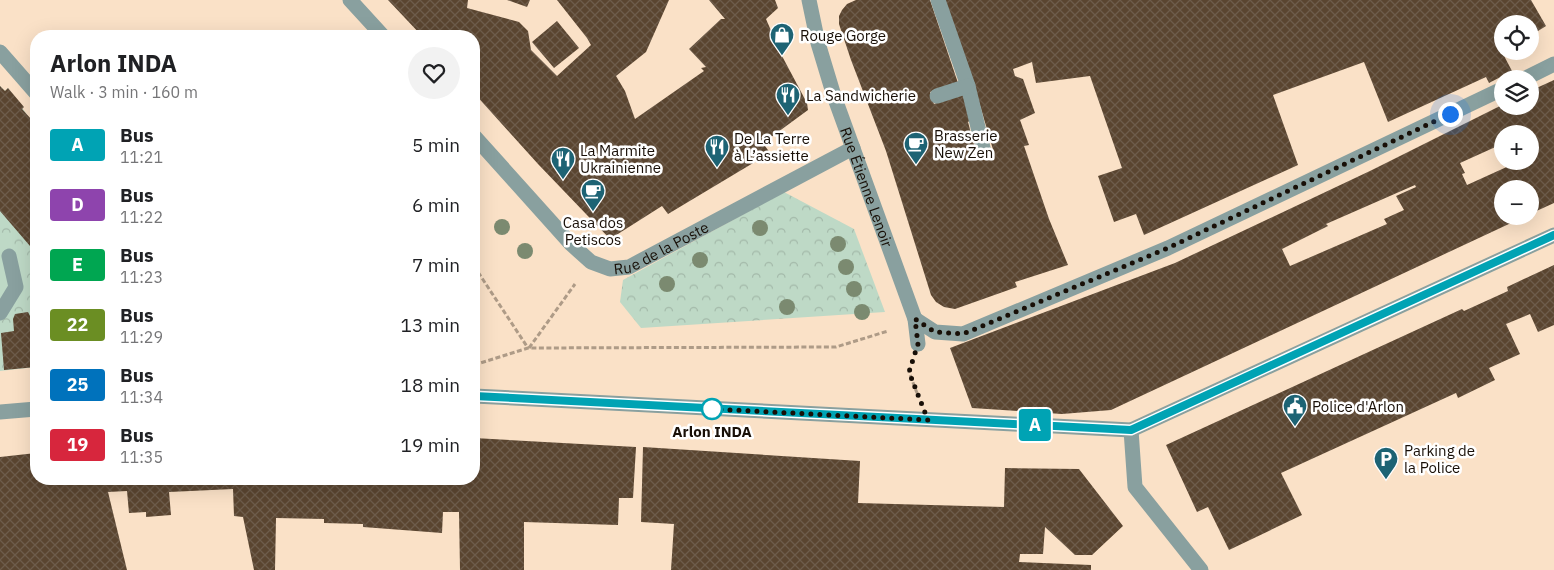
<!DOCTYPE html>
<html lang="en">
<head>
<meta charset="utf-8">
<style>
  :root { --surface:#fff; --page:#f2f2f2; --text:#202124; --muted:#757577 }
  body { margin:0; font-family:"IBM Plex Sans",sans-serif; background:var(--page); color:var(--text); height:100vh; display:flex; flex-direction:column; font-size:19px; white-space:nowrap }
  * { box-sizing:border-box; margin:0 }
  p { font-size:16px; color:var(--muted) }
  .icon { flex:none; width:28px; height:28px; fill:none; stroke:currentColor; stroke-width:2; stroke-linecap:round; stroke-linejoin:round }
  .map { position:relative; flex:1; overflow:hidden }
  .details { position:absolute; left:30px; top:30px; width:450px; height:455px; display:flex; flex-direction:column; background:var(--surface); border-radius:20px; box-shadow:0 5px 20px #0002 }
  .details>* { flex:none }
  .badge { padding:0 10px; border-radius:4px; font-size:18px; line-height:32px }
  .tools { position:absolute; left:1494px; top:15px; display:grid; gap:10px }
  .tools a { display:grid; place-items:center; width:45px; height:45px; border-radius:50%; background:var(--surface); box-shadow:0 5px 20px #0002; font-size:25px }
  .you { position:absolute; width:25px; height:25px; margin:-12px; border:4px solid #fff; border-radius:50%; background:#1a73e8; box-shadow:0 0 0 8px #1a73e833 }
  .map>.badge { position:absolute; translate:-50% -50%; box-shadow:0 0 0 2px #fff }
  .round { display:grid; place-items:center; flex:none; width:52px; height:52px; border-radius:26px; background:var(--page) }
  .headline { display:flex; align-items:center; justify-content:space-between; height:85px; padding:0 20px }
  h1 { font-size:24px; font-weight:700; line-height:38px }
  ul { padding:0; list-style:none }
  li { display:flex; align-items:center; gap:15px; height:60px; padding:0 20px }
  li div { flex:1 }
  li b { display:block; font-size:19px }
  li em { font-style:normal }
  li .badge { min-width:55px; font-weight:700; text-align:center }
  .map>svg:first-child { display:block }
  .park { fill:url(#park-crowns) }
  .garden { fill:#bed9c6 }
  .building { fill:url(#building-cross-hatch); fill-rule:evenodd }
  .lines { fill:none; stroke-linecap:round; stroke-linejoin:round }
  .path { stroke:#ae9b87; stroke-width:3; stroke-dasharray:5 2.5; stroke-linecap:butt }
  .minor { stroke:#89a09f; stroke-width:15 }
  .tree { fill:#7b8a70 }
  .line-casing { stroke:#fff; stroke-width:11 }
  .line { stroke:#00a3b4; stroke-width:8 }
  .walk { stroke:#180f07; stroke-width:5; stroke-dasharray:0 9 }
  .stop-dot { fill:#fff; stroke:#00a3b4; stroke-width:2.5 }
  .labels { text-anchor:middle; dominant-baseline:central; stroke-width:5; stroke-linejoin:round; paint-order:stroke }
  .poi-label { font-size:15px; fill:#180f07; stroke:#fff; text-anchor:start }
  .street-label { font-size:15px; fill:#180f07; stroke:#fff }
  .stop-label { font-size:15px; font-weight:bold; fill:#180f07; stroke:#fff }
</style>
</head>
<body>
<div class="map">
<svg width="1554" height="570" viewBox="0 0 1554 570">
  <defs>
    <pattern id="park-crowns" width="20" height="18" patternUnits="userSpaceOnUse" patternTransform="scale(1.25)"><rect width="20" height="18" fill="#bed9c6"/><path d="M2 6a3 3 0 1 1 6 0M12 15a3 3 0 1 1 6 0" fill="none" stroke="#a3b9a9"/></pattern>
    <pattern id="building-cross-hatch" width="8" height="8" patternUnits="userSpaceOnUse" patternTransform="scale(1.25)"><rect width="8" height="8" fill="#5a4530"/><path d="M0 0l8 8M0 8l8-8" fill="none" stroke="#6d5c4b"/></pattern>
  </defs>
  <rect width="100%" height="100%" fill="#fae1c7"/>
  <!-- park -->
  <g class="park">
    <path d="M0,86L5,91L8,88L30,119L33,117L36,121V367L0,371Z"/>
    <path d="M784,192L854,229L885,312L641,328L620,302L623,280Z"/>
  </g>
  <!-- garden -->
  <path class="garden" d="M0,236L34,262L0,317Z"/>
  <!-- building -->
  <g class="building">
    <path d="M388,0H468L467,8L519,22L528,31L531,50L557,76L591,45L587,38L557,0H669L646,52L616,76L625,91L635,119L704,71L701,68L706,67L689,49L721,19H725L709,0H775L778,8L766,19L782,56L807,103L808,110L763,143L770,153L668,214L662,206L610,239L538,164L474,93V36H422Z"/>
    <path d="M507,0H530L527,7Z"/>
    <path d="M856,0H930L958,83L930,92L934,104L962,93L971,120L968,122L978,160L994,153L974,85L945,0H1531L1546,26L1530,36V24H1502V52L1512,71L1489,83L1486,77L1388,122L1364,62L1273,95L1298,165L1144,235L1136,214L1114,222L1098,176L1122,168L1090,76L1036,83L1032,62L1013,69L1015,76L1023,79L1035,113L1020,120L1029,145L1024,146L1049,219L1068,265L1015,282L1017,287L955,309L944,307L936,302L931,295L886,151L851,60L839,24V16L842,10L847,4Z"/>
    <path d="M557,21L579,48L554,68L532,42Z"/>
    <path d="M1554,80V203L1530,214V189H1502V216H1526L1111,410L1062,414L972,408L950,348L1175,263L1372,170L1502,105V106H1530V91ZM1502,134H1530V161H1510L1511,165L1467,185L1462,174L1465,173L1460,163L1502,144ZM1415,185L1416,187L1396,196L1404,210L1384,219L1387,224L1290,266L1282,249L1328,226L1326,224Z"/>
    <path d="M0,86L5,91L8,88L24,107L22,109L31,119L33,117L36,121V253L0,211Z"/>
    <path d="M1554,265V325L1538,332L1530,314L1506,324L1520,354L1489,368L1495,380L1458,398L1456,393L1281,473L1302,515L1229,550L1208,507L1197,512L1166,445L1462,309L1464,311L1508,291L1507,287Z"/>
    <path d="M28,312L31,318H36V367L4,370L1,333L14,331L13,319L15,314Z"/>
    <path d="M474,438L636,447L633,498H619L618,525L524,522V570H460L459,512H443L442,533L363,527V524L324,523V519L276,518L275,570H254L243,517L234,516L233,489L169,492L171,515L146,517V512L129,513L127,491L108,492L127,570H0V457L36,453V479H474Z"/>
    <path d="M643,447L860,461L858,503L1004,507L1005,468L1079,469L1123,526L1092,555H1075L1045,527L1043,554H1020L1019,562L1091,565V570H671L674,524L641,522Z"/>
  </g>
  <g class="lines">
    <!-- path -->
    <g class="path">
      <path d="M474,266L528,348"/>
      <path d="M529,348L575,284"/>
      <path d="M474,365L528,348L836,347L888,331"/>
      <path d="M910,368L909,372L917,393"/>
    </g>
    <!-- minor -->
    <g class="minor">
      <path d="M350,0L383,36"/>
      <path id="s1" d="M809,0L818,43L834,96L915,319L918,344"/>
      <path d="M938,0L968,86L984,152"/>
      <path d="M0,52L36,93"/>
      <path d="M1524,79L1554,64"/>
      <path d="M937,96L968,86"/>
      <path id="s2" d="M474,136L571,244L591,262L610,269L629,267L853,148"/>
      <path d="M0,313L16,287L9,256"/>
      <path d="M915,319L935,332L963,334L1168,248L1502,89"/>
      <path d="M474,396L1131,430L1554,235"/>
      <path d="M0,412L36,409"/>
      <path d="M1131,430L1135,487L1201,570"/>
    </g>
  </g>
  <!-- trees -->
  <g class="tree">
    <circle cx="502" cy="227" r="8"/>
    <circle cx="760" cy="228" r="8"/>
    <circle cx="838" cy="244" r="8"/>
    <circle cx="525" cy="251" r="8"/>
    <circle cx="700" cy="260" r="8"/>
    <circle cx="846" cy="267" r="8"/>
    <circle cx="667" cy="284" r="8"/>
    <circle cx="854" cy="289" r="8"/>
    <circle cx="787" cy="307" r="8"/>
    <circle cx="862" cy="312" r="8"/>
  </g>
  <g class="lines">
    <defs>
      <path id="line" d="M474,396L1131,430L1554,235"/>
    </defs>
    <!-- line casing -->
    <use href="#line" class="line-casing"/>
    <!-- line -->
    <use href="#line" class="line"/>
    <!-- walk -->
    <path class="walk" d="M712,409L928,420L909,372L918,344L915,319L935,332L963,334L1168,248L1450,114"/>
  </g>
  <!-- icons -->
  <defs>
    <symbol id="shop-pin" viewBox="-11 -11 22 30"><path d="M0 17L-7.5 6A9.5 9.5 0 1 1 7.5 6Z" fill="#1d6374" stroke="#fff"/><path d="M-5-2.5h2.3a2.7 3.5 0 0 1 5.4 0H5L5.5 6h-11ZM-1.5-2.5h3a1.5 2.3 0 0 0-3 0Z" fill="#fff"/></symbol>
    <symbol id="restaurant-pin" viewBox="-11 -11 22 30"><path d="M0 17L-7.5 6A9.5 9.5 0 1 1 7.5 6Z" fill="#1d6374" stroke="#fff"/><path d="M-5-6h1v4h1v-4h1v4h1v-4h1v5L-1.5 .5V6h-2V.5L-5-1ZM5-6V6H3V1.5H1.5Q1.5-4 5-6Z" fill="#fff"/></symbol>
    <symbol id="cafe-pin" viewBox="-11 -11 22 30"><path d="M0 17L-7.5 6A9.5 9.5 0 1 1 7.5 6Z" fill="#1d6374" stroke="#fff"/><path d="M-5.5-4.5H6V0H3Q3 3.5 0 3.5H-2.5Q-5.5 3.5-5.5 0ZM3-3.2v2h1.7v-2ZM-6 4.5H4V6H-6Z" fill="#fff"/></symbol>
    <symbol id="civic-pin" viewBox="-11 -11 22 30"><path d="M0 17L-7.5 6A9.5 9.5 0 1 1 7.5 6Z" fill="#1d6374" stroke="#fff"/><path d="M-.6-6.5H3V-4.5H.6V-3L4-1V1h2V6H-6V1h2V-1L-.6-3ZM-1.2 2.5V6h2.4V2.5Z" fill="#fff"/></symbol>
    <symbol id="parking-pin" viewBox="-11 -11 22 30"><path d="M0 17L-7.5 6A9.5 9.5 0 1 1 7.5 6Z" fill="#1d6374" stroke="#fff"/><path d="M-3.5-5.5H1a3.5 3.5 0 0 1 0 7H-1V5.5H-3.5ZM-1-3.4V-.6H.8a1.4 1.4 0 0 0 0-2.8Z" fill="#fff"/></symbol>
  </defs>
  <g fill-rule="evenodd">
    <use href="#shop-pin" x="768" y="21" width="28" height="38"/>
    <use href="#restaurant-pin" x="774" y="81" width="28" height="38"/>
    <use href="#cafe-pin" x="902" y="130" width="28" height="38"/>
    <use href="#restaurant-pin" x="703" y="133" width="28" height="38"/>
    <use href="#restaurant-pin" x="549" y="145" width="28" height="38"/>
    <use href="#cafe-pin" x="579" y="177" width="28" height="38"/>
    <use href="#civic-pin" x="1281" y="392" width="28" height="38"/>
    <use href="#parking-pin" x="1372" y="445" width="28" height="38"/>
  </g>
  <!-- markers -->
  <circle class="stop-dot" cx="712" cy="409" r="10"/>
  <g class="labels">
    <!-- poi labels -->
    <g class="poi-label">
      <text x="800" y="35">Rouge Gorge</text>
      <text x="806" y="95">La Sandwicherie</text>
      <text x="934" y="135">Brasserie<tspan x="934" dy="17">New Zen</tspan></text>
      <text x="734" y="138">De La Terre<tspan x="734" dy="17">à L’assiette</tspan></text>
      <text x="580" y="150">La Marmite<tspan x="580" dy="17">Ukrainienne</tspan></text>
      <text x="593" y="222" text-anchor="middle">Casa dos<tspan x="593" dy="17">Petiscos</tspan></text>
      <text x="1312" y="406">Police d'Arlon</text>
      <text x="1404" y="450">Parking de<tspan x="1404" dy="17">la Police</tspan></text>
    </g>
    <!-- street labels -->
    <g class="street-label">
      <text stroke="none"><textPath href="#s1" startOffset="196">Rue Étienne Lenoir</textPath></text>
      <text stroke="none"><textPath href="#s2" startOffset="248">Rue de la Poste</textPath></text>
    </g>
    <!-- stop labels -->
    <g class="stop-label">
      <text x="712" y="431">Arlon INDA</text>
    </g>
  </g>
</svg>
<div class="tools">
<a><svg class="icon" aria-label="locate" viewBox="0 0 24 24"><circle cx="12" cy="12" r="6"/><path d="M12 2v4M12 18v4M2 12h4M18 12h4"/></svg></a>
<a><svg class="icon" aria-label="layers" viewBox="0 0 24 24"><path d="M12 4l9 5-9 5-9-5zM3 14l9 5 9-5"/></svg></a>
<a>+</a>
<a>−</a>
</div>
<div class="you" style="left:1450px;top:114px"></div>
<b class="badge" style="left:1035px;top:425px;background:#00a3b4;color:#fff">A</b>
<section class="details">
<div class="headline"><div><h1>Arlon INDA</h1><p>Walk · 3 min · 160 m</p></div><a class="round"><svg class="icon" aria-label="heart" viewBox="0 0 24 24"><path d="M12 20l-8-8c-3-5 5-10 8-4 3-6 11-1 8 4z"/></svg></a></div>
<ul>
<li><span class="badge" style="background:#00a3b4;color:#fff">A</span><div><b>Bus</b><p>11:21</p></div><em>5 min</em></li>
<li><span class="badge" style="background:#8e44ad;color:#fff">D</span><div><b>Bus</b><p>11:22</p></div><em>6 min</em></li>
<li><span class="badge" style="background:#00a651;color:#fff">E</span><div><b>Bus</b><p>11:23</p></div><em>7 min</em></li>
<li><span class="badge" style="background:#6b8e23;color:#fff">22</span><div><b>Bus</b><p>11:29</p></div><em>13 min</em></li>
<li><span class="badge" style="background:#0072bc;color:#fff">25</span><div><b>Bus</b><p>11:34</p></div><em>18 min</em></li>
<li><span class="badge" style="background:#d7263d;color:#fff">19</span><div><b>Bus</b><p>11:35</p></div><em>19 min</em></li>
</ul>
</section>
</div>
</body>
</html>
